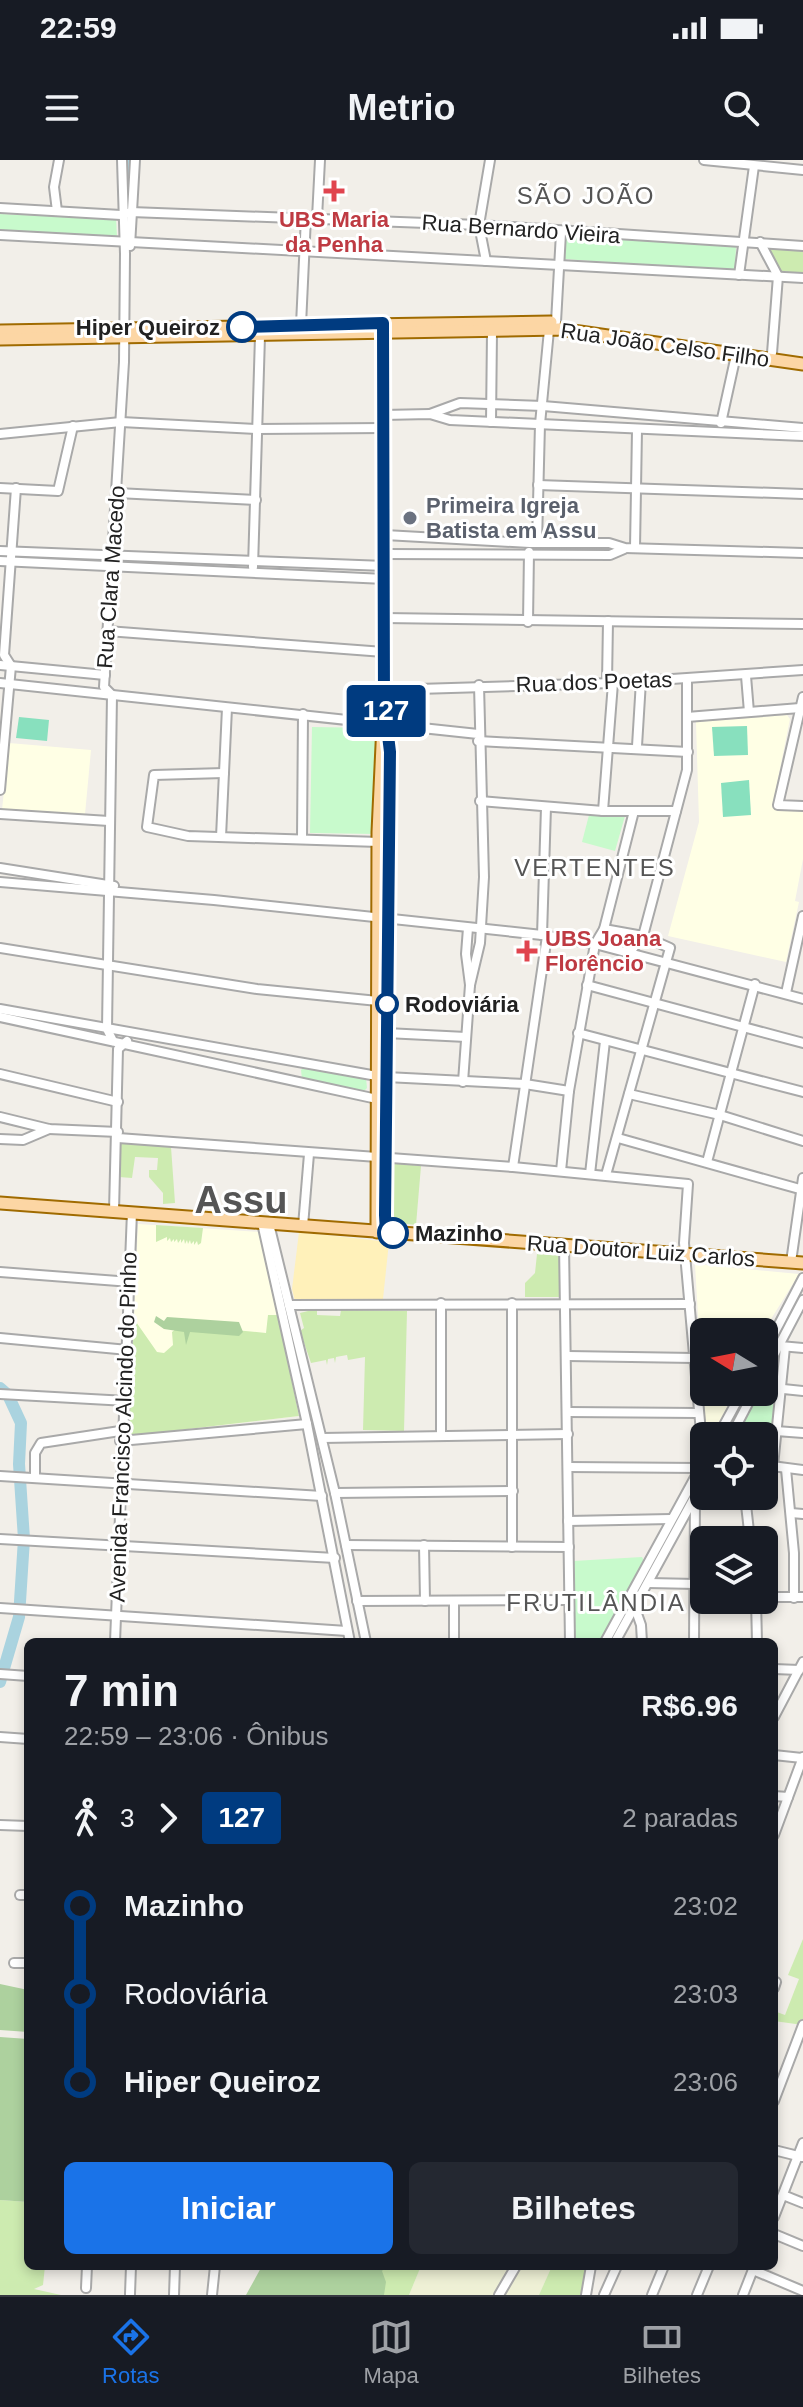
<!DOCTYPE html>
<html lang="pt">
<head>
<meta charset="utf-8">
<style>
  :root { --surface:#171b24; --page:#242831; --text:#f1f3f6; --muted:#9ea1a6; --line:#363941; --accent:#1a73e8 }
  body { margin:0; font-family:Arial,sans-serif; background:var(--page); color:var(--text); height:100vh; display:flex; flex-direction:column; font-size:30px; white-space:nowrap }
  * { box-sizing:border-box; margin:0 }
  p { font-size:26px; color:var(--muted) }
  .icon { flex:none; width:44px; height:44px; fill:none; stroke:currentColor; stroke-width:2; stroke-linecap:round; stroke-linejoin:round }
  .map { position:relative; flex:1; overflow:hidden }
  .sheet { position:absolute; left:24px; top:1478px; width:754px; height:632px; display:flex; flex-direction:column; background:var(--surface); border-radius:12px; box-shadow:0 4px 12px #0003 }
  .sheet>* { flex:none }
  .badge { padding:0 16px; border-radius:6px; font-size:28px; line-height:52px }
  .needle { width:52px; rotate:280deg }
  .tools { position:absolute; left:690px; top:1158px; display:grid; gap:16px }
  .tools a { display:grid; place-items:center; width:88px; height:88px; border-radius:12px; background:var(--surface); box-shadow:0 4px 12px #0003; font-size:40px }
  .map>.badge { position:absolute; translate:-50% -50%; box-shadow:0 0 0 4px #fff }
  .legs { display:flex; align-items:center; gap:12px; height:88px; padding:0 40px; font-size:26px }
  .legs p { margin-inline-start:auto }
  .head { display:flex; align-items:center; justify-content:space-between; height:136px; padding:0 40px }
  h1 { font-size:44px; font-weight:700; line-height:60px }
  .button { display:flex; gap:16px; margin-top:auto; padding:16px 40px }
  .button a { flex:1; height:92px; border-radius:12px; background:var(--accent); color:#fff; font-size:32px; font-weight:700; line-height:92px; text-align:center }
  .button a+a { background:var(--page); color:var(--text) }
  ul { padding:0 40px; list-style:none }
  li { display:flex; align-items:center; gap:28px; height:88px; font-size:30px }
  li i { display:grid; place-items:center; width:12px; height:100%; margin:0 10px; background:currentColor }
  li i::after { content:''; width:20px; height:20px; margin:-10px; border:6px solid; border-radius:50%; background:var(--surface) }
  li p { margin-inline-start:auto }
  li:first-child i { background:linear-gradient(#0000 50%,currentColor 0) }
  li:last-child i { background:linear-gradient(currentColor 50%,#0000 0) }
  .status { display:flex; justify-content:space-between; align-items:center; height:56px; padding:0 40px; background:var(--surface); direction:ltr }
  .status svg { height:22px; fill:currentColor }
  header { display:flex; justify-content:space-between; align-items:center; height:104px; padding:0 40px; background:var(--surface); font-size:36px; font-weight:700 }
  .menu { display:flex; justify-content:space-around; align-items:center; height:112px; border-top:2px solid var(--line); background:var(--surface); font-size:22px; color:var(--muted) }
  .menu a { display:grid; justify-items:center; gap:4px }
  .menu .active { color:var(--accent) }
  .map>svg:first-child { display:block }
  .education { fill:#ffffe5 }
  .farmland { fill:#eef0d5 }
  .grass { fill:#cdebb0 }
  .forest { fill:#add19e }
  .sand { fill:#fff1ba }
  .park { fill:#c8facc }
  .pitch { fill:#88e0be }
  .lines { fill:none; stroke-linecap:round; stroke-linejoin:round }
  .river { stroke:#aad3df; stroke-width:12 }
  .minor-casing { stroke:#a9a9a9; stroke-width:12 }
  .major-casing { stroke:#a06b00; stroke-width:15 }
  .minor { stroke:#fff; stroke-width:8 }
  .major { stroke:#fcd6a4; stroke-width:11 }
  .line-1-casing { stroke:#fff; stroke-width:18 }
  .line-1 { stroke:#003b80; stroke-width:12 }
  .health-dot { fill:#e0444e; stroke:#fff; stroke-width:3 }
  .stop-1-dot { fill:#fff; stroke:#003b80; stroke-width:4 }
  .worship-dot { fill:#6b7280; stroke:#fff; stroke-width:3 }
  .labels { text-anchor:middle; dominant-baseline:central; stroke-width:6; stroke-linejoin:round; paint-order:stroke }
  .health-label { font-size:22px; font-weight:bold; fill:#be3a42; stroke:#fff }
  .street-label { font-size:22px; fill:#222; stroke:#fff }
  .stop-label { font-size:22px; font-weight:bold; fill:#222; stroke:#fff; text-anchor:start }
  .worship-label { font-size:22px; font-weight:bold; fill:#5b616d; stroke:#fff; text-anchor:start }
  .neighbourhood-label { font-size:24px; letter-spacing:2px; fill:#555; stroke:#fff }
  .town-label { font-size:38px; font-weight:bold; fill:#555; stroke:#fff }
</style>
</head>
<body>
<div class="status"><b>22:59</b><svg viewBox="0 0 49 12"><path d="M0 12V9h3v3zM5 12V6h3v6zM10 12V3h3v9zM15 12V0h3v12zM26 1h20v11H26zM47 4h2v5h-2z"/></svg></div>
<header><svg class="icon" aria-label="menu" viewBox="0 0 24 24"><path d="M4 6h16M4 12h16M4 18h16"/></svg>Metrio<svg class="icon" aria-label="search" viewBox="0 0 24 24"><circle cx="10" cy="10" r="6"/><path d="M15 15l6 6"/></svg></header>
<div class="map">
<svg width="803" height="2135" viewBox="0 0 803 2135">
  <rect width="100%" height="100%" fill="#f2efe9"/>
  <!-- education -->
  <g class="education">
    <path d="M787,555L790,559L772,648L803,650V699L795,741L799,742L786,802L668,776L699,662L696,562Z"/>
    <path d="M9,583L91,590L85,654L2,650Z"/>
    <path d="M138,1064L260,1072L299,1256L129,1276Z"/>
    <path d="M695,1104L799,1114L763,1172H704V1232H735L711,1276H705Z"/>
  </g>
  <!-- farmland -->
  <path class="farmland" d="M421,2106H501L515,2115L521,2106H552L539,2135H409Z"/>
  <!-- grass -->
  <g class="grass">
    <path d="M771,87L803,91V114L781,111L768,90Z"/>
    <path d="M120,983L171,987L175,1043L163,1044V1033L149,1017V1010H157L158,998L135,997L132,1018L119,1017Z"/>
    <path d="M395,1003L421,1006L416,1065L389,1062L390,1005Z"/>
    <path d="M156,1065L203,1068L201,1083L198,1085L197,1081L194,1085V1081L191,1084L190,1080L188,1084L187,1080L185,1084L184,1079L181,1083V1079L178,1083L177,1079L174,1082V1079L171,1082L170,1078L167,1081V1077L156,1082Z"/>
    <path d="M537,1094L561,1096V1137H525V1123L535,1113Z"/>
    <path d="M312,1150H317V1155L340,1156L341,1150L407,1151L404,1271L363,1270L365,1197L348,1200L347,1195L336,1197L335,1203L334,1198L328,1199L327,1205L326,1200L311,1203L300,1171L304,1168L300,1153Z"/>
    <path d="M268,1155H278L299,1256L129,1276L134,1159L157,1192L164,1193L173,1185L172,1172L181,1165L266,1173Z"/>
    <path d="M803,1779V1865L774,1861V1851L785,1855L799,1819L788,1815Z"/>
    <path d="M0,2040L28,2042V2106H45L43,2125L34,2129L61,2135H0Z"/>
    <path d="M381,2106H421L409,2135H380Z"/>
    <path d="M552,2106H587L583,2135H539Z"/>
  </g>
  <!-- forest -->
  <g class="forest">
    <path d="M156,1156L164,1161L167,1157L239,1162L243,1172L239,1176L190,1172L186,1185L184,1172L164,1169L154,1162Z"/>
    <path d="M0,1824L28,1830V1872L0,1870Z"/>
    <path d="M0,1877L28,1879V2042L0,2040Z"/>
    <path d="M262,2106H386L382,2111L386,2122L384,2135H246Z"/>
  </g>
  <!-- sand -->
  <path class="sand" d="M299,1072L389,1082L383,1139L295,1141L292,1129Z"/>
  <!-- park -->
  <g class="park">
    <path d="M0,54L116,59L117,76L0,70Z"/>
    <path d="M564,75L736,87L735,111L564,99Z"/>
    <path d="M312,567L378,568L376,674L310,673Z"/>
    <path d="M589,655L625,656L615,691L582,682Z"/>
    <path d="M305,906L366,918L367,928L363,932L302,919L301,910Z"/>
    <path d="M764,1230L774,1233L770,1302H764V1276H733L758,1232Z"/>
    <path d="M642,1397L644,1401L600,1482H574L573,1401Z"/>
  </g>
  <!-- pitch -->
  <g class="pitch">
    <path d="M19,557L49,560L47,581L16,578Z"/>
    <path d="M747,566L748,595L714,596L712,567Z"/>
    <path d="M749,620L751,655L723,657L721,623Z"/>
  </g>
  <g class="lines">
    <!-- river -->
    <g class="river">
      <path d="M127,44L129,0"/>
      <path d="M0,1228L8,1235L21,1263L19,1304L24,1379L19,1457L0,1522"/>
    </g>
    <defs>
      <g id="minor">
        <path d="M704,0L803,10"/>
        <path d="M0,48L121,55L131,52L479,65L803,86"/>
        <path d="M57,51L54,27L59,0"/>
        <path d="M317,58L320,0"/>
        <path d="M0,75L803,118"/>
        <path d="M760,82L778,116L772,193"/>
        <path d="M130,86L135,0"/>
        <path d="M486,101L479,65L490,0"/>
        <path d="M739,115L754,6"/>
        <path d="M556,162L561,73"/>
        <path d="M301,165L306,57"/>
        <path d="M430,254L460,243L543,246L803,268"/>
        <path d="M383,255L430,254L450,260L803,276"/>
        <path d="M491,262L492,172"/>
        <path d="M721,263L736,195"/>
        <path d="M0,274L121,262L258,269L383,268"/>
        <path d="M538,325L803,334"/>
        <path d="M0,328L58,331L73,266"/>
        <path d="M117,333L256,340"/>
        <path d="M385,375L530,383H609L625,388L803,393"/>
        <path d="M537,383L540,264L549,170"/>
        <path d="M635,388L637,270"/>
        <path d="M0,391L385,406"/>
        <path d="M385,394L610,395L624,389"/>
        <path d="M0,401L385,419"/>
        <path d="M253,407L260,176"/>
        <path d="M384,458L803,464"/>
        <path d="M528,462L529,392"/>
        <path d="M107,471L384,492"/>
        <path d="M0,505L105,515"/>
        <path d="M746,516L749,552"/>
        <path d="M607,522L608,461"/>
        <path d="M0,523L478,574"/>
        <path d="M384,530L613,523L803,510"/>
        <path d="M803,537L778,645L803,646"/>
        <path d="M687,557L800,548"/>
        <path d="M478,581L688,592"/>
        <path d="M637,586L641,521"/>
        <path d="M224,613L154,615L147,667L188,676L379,682"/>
        <path d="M0,630L11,506L4,495L16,328"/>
        <path d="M480,641L603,651H676"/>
        <path d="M603,651L613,523"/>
        <path d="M0,654L109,661"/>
        <path d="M221,677L227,548"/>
        <path d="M302,679L303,554"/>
        <path d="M0,708L114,726"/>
        <path d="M0,722L214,740L542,775L595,784L803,839"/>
        <path d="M468,768L466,794L470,825"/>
        <path d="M604,769L643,776L670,788L606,1015"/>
        <path d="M542,775L546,647"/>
        <path d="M0,788L257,829L378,841"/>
        <path d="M630,792L643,776L687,610V519"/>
        <path d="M587,825L803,883"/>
        <path d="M786,833L803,756"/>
        <path d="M0,849L377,916"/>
        <path d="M0,857L377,939"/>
        <path d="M386,873L466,877"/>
        <path d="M578,873L803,932"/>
        <path d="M113,881L107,869L112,535L104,527L124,202L125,94L122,0"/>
        <path d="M0,914L118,942"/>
        <path d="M386,917L525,924L569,931"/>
        <path d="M463,922L470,825L480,783L484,717L479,525"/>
        <path d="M629,934L720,955L803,981"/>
        <path d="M0,957L49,969L118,972"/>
        <path d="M118,978L513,1007L688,1024L684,1083L704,1306"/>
        <path d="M618,978L803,1030"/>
        <path d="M0,979L23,980L49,969"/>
        <path d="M707,1002L755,824"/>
        <path d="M513,1007L547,776"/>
        <path d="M561,1011L569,931L595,784L604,769L634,651"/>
        <path d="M590,1014L605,881"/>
        <path d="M114,1051L118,889L127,881"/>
        <path d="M262,1063L307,1264L350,1482"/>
        <path d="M269,1064L335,1333L366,1482"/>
        <path d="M303,1066L309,994"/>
        <path d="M564,1085L570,1482"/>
        <path d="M791,1102L803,1018"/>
        <path d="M0,1112L131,1122"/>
        <path d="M441,1143V1275"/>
        <path d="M512,1143V1387"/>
        <path d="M289,1145L690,1144"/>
        <path d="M0,1178L128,1190"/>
        <path d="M780,1186L803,1188"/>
        <path d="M764,1193L803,1118"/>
        <path d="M568,1196L694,1198"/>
        <path d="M764,1214L803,1140"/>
        <path d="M764,1227L803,1231"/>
        <path d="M0,1234L127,1241"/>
        <path d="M568,1252L698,1253"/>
        <path d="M776,1271L803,1273"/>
        <path d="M718,1276L742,1232"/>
        <path d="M731,1276L754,1232"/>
        <path d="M322,1278L568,1274"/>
        <path d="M120,1281L307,1264"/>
        <path d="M764,1305L803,1310"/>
        <path d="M773,1306L785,1187"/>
        <path d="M568,1307L700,1308"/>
        <path d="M786,1309L794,1393V1438"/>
        <path d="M0,1316L322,1336"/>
        <path d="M35,1318V1293L41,1283L120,1271"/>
        <path d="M335,1333L513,1331"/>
        <path d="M745,1336L750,1380"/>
        <path d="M791,1353L803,1354"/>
        <path d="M568,1361L671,1359"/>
        <path d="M0,1379L335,1398"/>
        <path d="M346,1385L569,1387"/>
        <path d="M424,1385L425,1441"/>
        <path d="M649,1423L696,1424"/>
        <path d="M764,1437H803"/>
        <path d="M756,1440L757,1482"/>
        <path d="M357,1441L569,1440"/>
        <path d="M0,1448L347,1471"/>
        <path d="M635,1448L641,1465L642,1482"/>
        <path d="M115,1482L132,1052"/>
        <path d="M454,1482V1441"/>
        <path d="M605,1482L704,1301"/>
        <path d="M615,1482L704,1320"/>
        <path d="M694,1482L695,1339"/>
        <path d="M774,1509L799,1510"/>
        <path d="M0,1514L28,1516"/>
        <path d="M774,1557L803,1502"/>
        <path d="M0,1577L28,1579"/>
        <path d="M774,1595L802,1598"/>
        <path d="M774,1636L788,1637"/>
        <path d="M0,1665L28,1666"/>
        <path d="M774,1675L803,1597"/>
        <path d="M20,1735H28"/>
        <path d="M14,1803H28"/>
        <path d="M774,1828L776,1822"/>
        <path d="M774,1941L803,1865"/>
        <path d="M774,1990L802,1997"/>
        <path d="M783,2035L803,2043"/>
        <path d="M774,2057L803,1983"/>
        <path d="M774,2074L803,2086"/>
        <path d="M753,2110L803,2131"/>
        <path d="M86,2128L87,2106"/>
        <path d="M130,2134L131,2106"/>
        <path d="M174,2135L175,2106"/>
        <path d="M212,2135L215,2106"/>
        <path d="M499,2135L516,2106"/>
        <path d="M586,2135L591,2106"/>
        <path d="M604,2135L617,2106"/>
        <path d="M652,2135L664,2106"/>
        <path d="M697,2135L709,2106"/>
        <path d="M743,2135L754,2107"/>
      </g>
      <g id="major">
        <path d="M0,171L551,162"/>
        <path d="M0,179L559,169L803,204"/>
        <path d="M0,1043L803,1103"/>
        <path d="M377,1072L378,672L384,542L383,163"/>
        <path d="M386,1073L388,565"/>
      </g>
    </defs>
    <!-- minor casing -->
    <use href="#minor" class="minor-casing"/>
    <!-- major casing -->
    <use href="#major" class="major-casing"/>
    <!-- minor -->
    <use href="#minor" class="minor"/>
    <!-- major -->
    <use href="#major" class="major"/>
  </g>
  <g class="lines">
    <defs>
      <path id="line-1" d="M242,167L383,163L384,542L390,592L385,1055L386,1073H393"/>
    </defs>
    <!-- line-1 casing -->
    <use href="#line-1" class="line-1-casing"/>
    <!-- line-1 -->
    <use href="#line-1" class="line-1"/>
  </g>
  <!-- markers -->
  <g class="health-dot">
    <path d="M330 19h8v8h8v8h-8v8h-8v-8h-8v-8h8z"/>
    <path d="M523 779h8v8h8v8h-8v8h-8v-8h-8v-8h8z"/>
  </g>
  <g class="stop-1-dot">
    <circle cx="242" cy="167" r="14"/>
    <circle cx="387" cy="844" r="10"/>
    <circle cx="393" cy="1073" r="14"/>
  </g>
  <circle class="worship-dot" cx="410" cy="358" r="8"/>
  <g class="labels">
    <!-- health labels -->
    <g class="health-label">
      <text x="334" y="59">UBS Maria<tspan x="334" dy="25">da Penha</tspan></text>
      <text x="545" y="778" text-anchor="start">UBS Joana<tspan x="545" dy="25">Florêncio</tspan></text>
    </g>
    <!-- street labels -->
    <g class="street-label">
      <text transform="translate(521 69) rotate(4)">Rua Bernardo Vieira</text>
      <text transform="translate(665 185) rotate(8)">Rua João Celso Filho</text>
      <text transform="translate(111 417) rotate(-86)">Rua Clara Macedo</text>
      <text transform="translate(594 522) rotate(-2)">Rua dos Poetas</text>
      <text transform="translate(641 1091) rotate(4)">Rua Doutor Luiz Carlos</text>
      <text transform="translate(123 1267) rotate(-88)">Avenida Francisco Alcindo do Pinho</text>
    </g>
    <!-- stop labels -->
    <g class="stop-label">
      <text x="220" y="167" text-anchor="end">Hiper Queiroz</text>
      <text x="405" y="844">Rodoviária</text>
      <text x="415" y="1073">Mazinho</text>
    </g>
    <!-- worship labels -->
    <g class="worship-label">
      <text x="426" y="345">Primeira Igreja<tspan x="426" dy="25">Batista em Assu</tspan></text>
    </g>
    <!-- neighbourhood labels -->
    <g class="neighbourhood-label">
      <text x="586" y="35">SÃO JOÃO</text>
      <text x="595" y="707">VERTENTES</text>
      <text x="596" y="1442">FRUTILÂNDIA</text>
    </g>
    <!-- town labels -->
    <g class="town-label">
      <text x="241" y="1040">Assu</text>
    </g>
  </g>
</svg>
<div class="tools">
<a><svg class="needle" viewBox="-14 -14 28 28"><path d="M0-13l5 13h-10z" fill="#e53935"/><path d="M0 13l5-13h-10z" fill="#9ea1a6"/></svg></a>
<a><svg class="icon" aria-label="locate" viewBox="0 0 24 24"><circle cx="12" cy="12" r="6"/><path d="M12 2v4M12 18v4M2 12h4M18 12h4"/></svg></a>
<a><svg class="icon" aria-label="layers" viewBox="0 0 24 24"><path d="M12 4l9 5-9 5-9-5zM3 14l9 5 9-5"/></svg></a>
</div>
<b class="badge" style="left:386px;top:551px;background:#003b80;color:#fff">127</b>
<section class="sheet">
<div class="head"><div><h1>7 min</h1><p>22:59 – 23:06 · Ônibus</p></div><b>R$6.96</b></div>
<div class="legs"><svg class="icon" aria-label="walk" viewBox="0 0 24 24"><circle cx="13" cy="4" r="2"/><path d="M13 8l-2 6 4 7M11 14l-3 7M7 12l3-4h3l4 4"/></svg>3<svg class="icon" aria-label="forward" viewBox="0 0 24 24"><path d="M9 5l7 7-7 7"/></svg><b class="badge" style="background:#003b80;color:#fff">127</b><p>2 paradas</p></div>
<ul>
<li><i style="color:#003b80"></i><b>Mazinho</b><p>23:02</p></li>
<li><i style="color:#003b80"></i><span>Rodoviária</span><p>23:03</p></li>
<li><i style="color:#003b80"></i><b>Hiper Queiroz</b><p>23:06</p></li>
</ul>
<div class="button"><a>Iniciar</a><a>Bilhetes</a></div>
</section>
</div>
<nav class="menu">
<a class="active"><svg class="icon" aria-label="directions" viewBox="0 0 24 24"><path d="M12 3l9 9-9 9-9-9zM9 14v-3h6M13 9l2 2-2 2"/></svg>Rotas</a>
<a><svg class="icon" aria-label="map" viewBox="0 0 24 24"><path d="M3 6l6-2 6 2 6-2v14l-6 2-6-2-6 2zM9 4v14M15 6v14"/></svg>Mapa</a>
<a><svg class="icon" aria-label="tickets" viewBox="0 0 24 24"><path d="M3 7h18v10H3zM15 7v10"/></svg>Bilhetes</a>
</nav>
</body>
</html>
